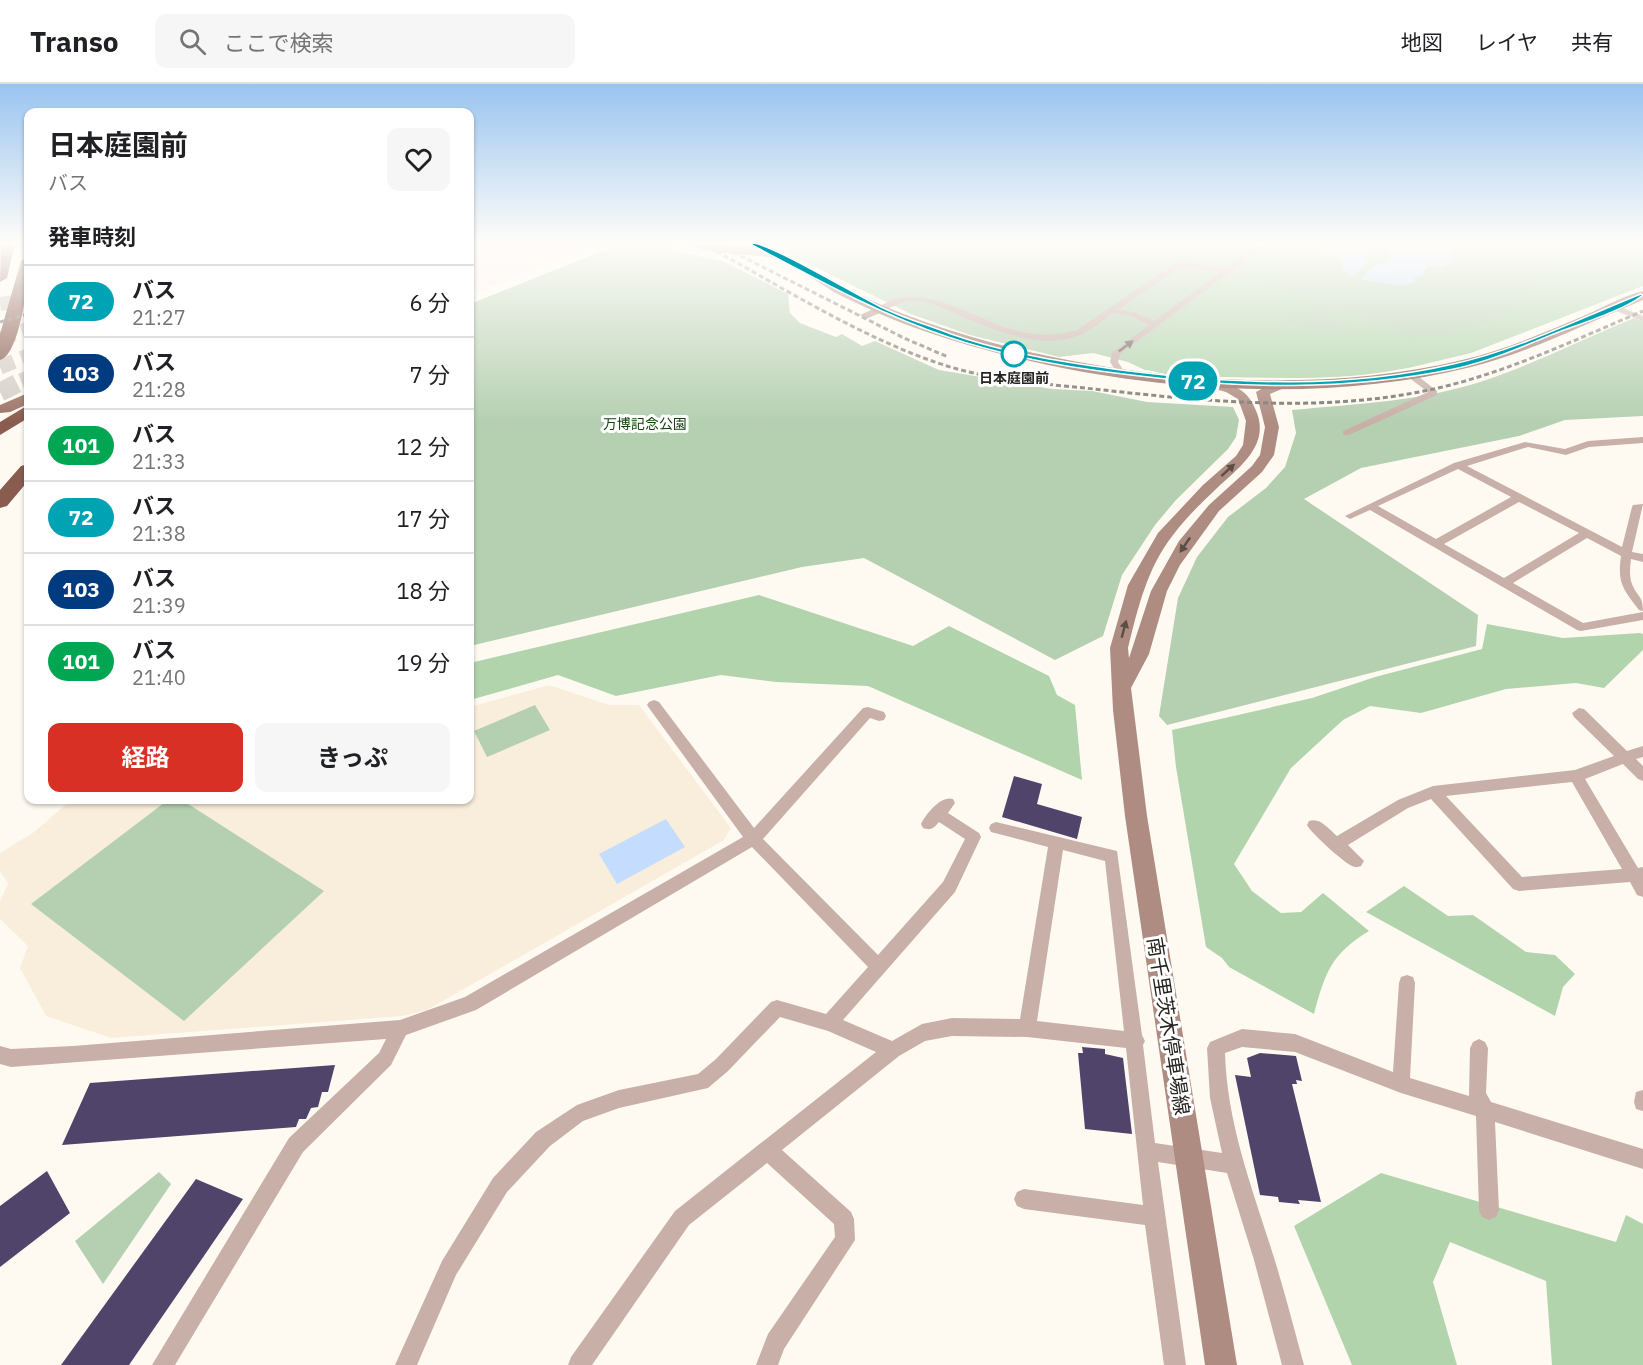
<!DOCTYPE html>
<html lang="ja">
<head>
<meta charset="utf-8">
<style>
  :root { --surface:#fff; --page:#f6f6f6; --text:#202124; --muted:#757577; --line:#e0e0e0; --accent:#d93025 }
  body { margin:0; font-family:"IBM Plex Sans","Noto Sans JP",sans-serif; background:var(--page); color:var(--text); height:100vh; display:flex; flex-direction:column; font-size:22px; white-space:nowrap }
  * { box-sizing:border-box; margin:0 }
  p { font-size:20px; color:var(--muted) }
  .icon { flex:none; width:33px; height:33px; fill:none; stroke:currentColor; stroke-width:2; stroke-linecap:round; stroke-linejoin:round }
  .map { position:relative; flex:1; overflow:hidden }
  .panel { position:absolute; left:24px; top:24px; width:450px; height:696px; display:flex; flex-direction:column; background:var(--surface); border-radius:12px; box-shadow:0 2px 4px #0004 }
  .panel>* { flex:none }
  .badge { padding:0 12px; border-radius:20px; font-size:21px; line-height:39px }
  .map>.badge { position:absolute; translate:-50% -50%; box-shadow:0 0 0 3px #fff }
  h2 { padding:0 24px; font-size:22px; line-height:54px }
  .round { display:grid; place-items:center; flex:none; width:63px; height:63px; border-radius:12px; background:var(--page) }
  .headline { display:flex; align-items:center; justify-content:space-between; height:102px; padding:0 24px }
  h1 { font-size:28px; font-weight:700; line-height:45px }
  .primary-button { display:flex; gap:12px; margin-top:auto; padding:12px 24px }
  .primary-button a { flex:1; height:69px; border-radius:12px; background:var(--accent); color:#fff; font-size:24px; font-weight:700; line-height:69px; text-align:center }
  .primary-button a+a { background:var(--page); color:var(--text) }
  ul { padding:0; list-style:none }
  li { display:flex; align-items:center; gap:18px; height:72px; padding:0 24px; border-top:2px solid var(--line) }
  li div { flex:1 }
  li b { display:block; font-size:22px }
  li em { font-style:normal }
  li .badge { min-width:66px; font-weight:700; text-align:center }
  header { display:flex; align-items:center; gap:36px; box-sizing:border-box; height:84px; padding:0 30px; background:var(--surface); border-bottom:2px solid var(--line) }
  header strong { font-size:28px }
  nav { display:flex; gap:33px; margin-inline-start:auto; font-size:21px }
  .search { width:420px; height:54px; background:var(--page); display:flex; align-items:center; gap:15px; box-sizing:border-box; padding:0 21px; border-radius:12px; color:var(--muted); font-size:22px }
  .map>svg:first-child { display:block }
  .industrial { fill:#fcecee }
  .built { fill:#f9eedc }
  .green { fill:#b5cfb1 }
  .forest { fill:#b2d4ad }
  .water { fill:#c4dcfd }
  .building { fill:#50446b }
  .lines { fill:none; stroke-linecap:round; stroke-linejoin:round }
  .primary-tunnel { stroke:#d4cfc7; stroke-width:14; stroke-dasharray:14 7; stroke-linecap:butt }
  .highway-tunnel-far1 { stroke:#d4cfc7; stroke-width:15; stroke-dasharray:15 8; stroke-linecap:butt }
  .highway-tunnel { stroke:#d4cfc7; stroke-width:19; stroke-dasharray:19 10; stroke-linecap:butt }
  .street { fill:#c8b0a9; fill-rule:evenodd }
  .secondary { fill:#ae8c82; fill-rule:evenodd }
  .primary { fill:#9b7266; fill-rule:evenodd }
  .highway { fill:#8a5c4f; fill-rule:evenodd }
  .rail { stroke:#7c7973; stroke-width:3; stroke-dasharray:5 3; stroke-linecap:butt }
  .oneway { fill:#6f635e }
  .oneway2 { fill:#5c4e47 }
  .line { fill:#00a3b4; stroke:#fff; stroke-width:1.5 }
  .stop-dot { fill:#fff; stroke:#00a3b4; stroke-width:3 }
  .labels { text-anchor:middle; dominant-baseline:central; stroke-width:6; stroke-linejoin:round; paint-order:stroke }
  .far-stop-label { font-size:14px; font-weight:bold; fill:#262420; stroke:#fff }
  .far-park-label { font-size:14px; fill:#13410c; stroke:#fff }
  .near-street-label { font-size:20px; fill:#262420; stroke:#fff }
</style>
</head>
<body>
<header>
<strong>Transo</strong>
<div class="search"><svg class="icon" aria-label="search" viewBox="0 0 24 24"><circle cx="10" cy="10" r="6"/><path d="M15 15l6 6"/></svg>ここで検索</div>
<nav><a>地図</a><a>レイヤ</a><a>共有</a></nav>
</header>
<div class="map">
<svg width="1643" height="1281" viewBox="0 0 1643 1281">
  <rect width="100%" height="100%" fill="#fffaf1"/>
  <!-- industrial -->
  <path class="industrial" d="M470,160H602L470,211Z"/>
  <!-- built -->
  <path class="built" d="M549,601L609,621H639L731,744L724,756L427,926L403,932L111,954L46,932L20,884L28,862L0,835V817L8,800L0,787V769L34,748L71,716H470V623Z"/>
  <!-- green -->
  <g class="green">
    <path d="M620,160H657L681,169L723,177L788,210L790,229L800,239L836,253L842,250L862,262L875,257L939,286L1052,305L1092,307L1147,318L1233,323L1239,336L1236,353L1228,365L1176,416L1155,441L1122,491L1103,552L1055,576L864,474L802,483L470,562V220Z"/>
    <path d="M768,160H1643V202L1471,269L1408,284L1317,292L1174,289L1145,286L1128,278L1093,269L1059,273L970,251L911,230Z"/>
    <path d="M1634,234L1643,237V332L1565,336L1519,352L1361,384L1304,415L1478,531L1476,562L1167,641L1159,632L1178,514L1197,473L1228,433L1266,404L1285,383L1296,349L1292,326C1357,320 1424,317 1486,296C1537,279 1585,254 1634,234Z"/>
    <path d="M535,621L550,646L487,673L474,647Z"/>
    <path d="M168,716H182L324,807L184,937L31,820Z"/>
    <path d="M159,1088L171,1100L103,1200L75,1157Z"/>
  </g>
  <!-- forest -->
  <g class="forest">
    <path d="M770,160H793L901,212H878Z"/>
    <path d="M1221,160H1246L1252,164L1226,183L1194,177L1205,169L1222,170V166L1214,165Z"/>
    <path d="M1269,160H1301L1291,183L1292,192L1287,196L1254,187L1245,179Z"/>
    <path d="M1560,170L1576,174C1587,193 1600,199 1622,192C1629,190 1634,183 1643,180V201C1558,234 1475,273 1385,288C1333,296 1278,294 1226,293C1197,293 1147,295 1126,272L1228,193L1247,194L1278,202L1315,223L1310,229H1285L1280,237L1330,251L1350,242L1325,232L1329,225H1342L1407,253L1452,251L1506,232Z"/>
    <path d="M759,511L913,562L949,542L1049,592L1057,611L1075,621L1082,696L868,602L776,598L721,591L616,612L558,591L470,616V579Z"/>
    <path d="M1487,540L1563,554L1640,549L1643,550V566L1604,604L1576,599L1506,605L1421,629L1370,622L1343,636L1291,684L1234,780L1252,807L1281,829L1301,828L1323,809L1369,847C1331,870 1325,889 1314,930L1229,883L1222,874L1206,863L1176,683L1172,646L1312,614L1375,593L1482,565Z"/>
    <path d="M1404,802L1448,832L1473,831L1526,868L1555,871L1575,890L1563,903L1555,932L1366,828Z"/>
    <path d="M1381,1089L1616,1158L1626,1131L1643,1140V1281H1552L1546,1197L1450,1158L1433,1198L1457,1281H1352L1294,1142Z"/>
  </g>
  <!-- water -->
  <g class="water">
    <path d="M1318,160H1389L1378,170L1370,168L1363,174L1370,177L1352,193L1342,184L1343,179C1335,170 1324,174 1315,167Z"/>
    <path d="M1398,160H1439L1452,163L1451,171L1455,177L1442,183L1428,181L1422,192L1414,194V198L1403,202L1360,195L1378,179L1385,181L1392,174L1386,172Z"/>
    <path d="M666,735L685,763L617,800L599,770Z"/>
  </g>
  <!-- building -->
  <g class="building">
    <path d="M1014,692L1042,700L1037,720L1082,733L1077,755L1002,733Z"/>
    <path d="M1082,963L1105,965V970L1123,974L1132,1050L1085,1045L1078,969H1083Z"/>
    <path d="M1260,969L1296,972L1302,997L1296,996L1297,1000H1292L1321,1118L1298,1116L1300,1120L1279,1118L1278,1113L1260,1111L1235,991L1251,993L1247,974Z"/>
    <path d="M335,981L328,1008H322L318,1023L311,1024L306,1035H299L296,1043L62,1061L90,999Z"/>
    <path d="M47,1087L70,1129L0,1183V1122Z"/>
    <path d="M196,1095L243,1115L129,1281H61Z"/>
  </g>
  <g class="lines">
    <!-- primary-tunnel -->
    <path class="primary-tunnel" d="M0,220L28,216"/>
    <!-- highway-tunnel-far1 -->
    <g class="highway-tunnel-far1">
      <path d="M0,255L28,245"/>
      <path d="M0,283L28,272"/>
      <path d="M21,297L28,294"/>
    </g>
    <!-- highway-tunnel -->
    <path class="highway-tunnel" d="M0,308L24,296"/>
    <!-- street -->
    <g class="street">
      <path d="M1259,160H1267L1120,270L1118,278L1126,290L1122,293L1119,292L1110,278L1112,269L1149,241L1132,232L1113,229C1103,236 1093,245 1082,250C1044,267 998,248 963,233C948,227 931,217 915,217C902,217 892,224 880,227L876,225C918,192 974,236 1017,247C1038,252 1057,252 1077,246L1176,179L1186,178L1225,185ZM1186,182L1220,189L1154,237L1137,229L1119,225L1181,183Z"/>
      <path d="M1610,221H1616L1643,232V237L1610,225Z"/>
      <path d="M1408,289H1414L1437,307V311L1349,351H1343V347L1428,308L1408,293Z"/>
      <path d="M1643,353V359L1589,363L1566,371L1528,363L1467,382L1622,463L1632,423L1633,421L1643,420L1632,468L1643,470V478L1631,475C1630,483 1629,492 1632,500C1637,513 1643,511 1643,527L1639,526C1623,505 1617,499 1621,472L1587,454L1513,499L1583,539L1643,528V536L1581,547L1577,546L1370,426L1350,435L1345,432L1454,379L1525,358L1565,365L1588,357ZM1458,385L1511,413L1436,455L1378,422ZM1519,418L1579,449L1504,494L1444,460Z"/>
      <path d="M654,616L659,618L754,744L863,624L868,623L884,628L886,632L884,636L879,637L870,634L763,755L878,871L943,798L965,755L939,738C934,744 931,747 923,744L921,740C926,730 941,711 953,715L955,719L948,729L979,749L981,753L955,808L843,936L892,957L922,940L952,934L1020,935L1048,763L991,748L989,744L991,740L996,738L1117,767L1142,951L1145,957L1143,961L1155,1059L1222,1069L1210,1014L1207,964L1210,958L1242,945L1295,950L1393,988L1399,899L1401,893L1407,891L1413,893L1415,899L1410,994L1469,1012L1470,964L1473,958L1479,955L1485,958L1488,964L1486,1009L1491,1018L1643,1065V1085L1495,1038L1499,1126L1496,1133L1489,1136L1482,1133L1479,1126L1476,1032L1401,1009L1295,968L1242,963L1225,969C1227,1037 1250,1098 1270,1161C1283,1201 1293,1241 1304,1281H1282L1254,1176L1227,1089L1158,1078L1186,1281H1164L1145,1141L1024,1125L1017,1122L1014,1115L1017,1108L1024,1105L1143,1121L1126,964L1027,953L952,952L925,957L899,972L782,1066L851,1128L854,1135L855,1156L784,1265L778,1281H756L768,1250L835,1153L834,1140L767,1079L689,1141L592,1281H568L571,1273L675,1127L876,968L828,947L780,933L728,987L708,1004L619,1024L583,1037L550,1062L507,1108L456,1191L417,1281H395L442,1177L493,1094L536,1048L577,1021L619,1006L698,990L716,975L771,918L777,916L826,930L868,883L752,763L476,926L406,951L391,981L303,1068L175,1281H152L289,1054L379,969L386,955L11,983L0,980V962L11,965L73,962L400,936L465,913L743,753L649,624L647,621L649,618ZM1063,766L1105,777L1124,947L1037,937Z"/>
      <path d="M1579,624L1584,625L1627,667L1643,662V673L1636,675L1643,682V697L1638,695L1623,680L1585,695L1638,784L1643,783V813L1637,811L1630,798L1519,807L1513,805L1431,715L1408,724L1348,761L1364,777L1361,782C1357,783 1357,784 1352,782C1342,777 1312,750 1307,741L1309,737C1320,733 1329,745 1337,752L1398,716L1433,702L1575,686L1614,672L1574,633L1572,629ZM1572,698L1622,785L1522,793L1446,712Z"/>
      <path d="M1643,1006V1027L1636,1025L1634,1018L1636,1008Z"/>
    </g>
    <!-- secondary -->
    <g class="secondary">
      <path d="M880,222L884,223V227L866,235L860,231Z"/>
      <path d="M1209,295C1235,302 1247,303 1257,329C1270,364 1235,386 1214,407C1200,420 1185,435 1173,451C1147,484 1138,524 1128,564L1129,574L1151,507L1179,457L1209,421L1252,382L1260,371L1265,343L1256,308L1274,298H1284V304L1270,310L1279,343L1274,371L1262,388L1219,427L1180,481L1167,507L1149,570L1131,604L1147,732L1237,1281H1205L1125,732L1113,626L1110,564L1128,501L1158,449L1203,401L1236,372L1243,361L1246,337L1238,315L1226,308L1204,302V296Z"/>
    </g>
    <!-- primary -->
    <g class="primary">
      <path d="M691,160L751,162L749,160H765C809,182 850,209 896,227C1060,292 1290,318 1462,276C1506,266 1547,247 1588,230C1605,222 1624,212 1643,207V216C1587,239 1531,268 1471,283C1304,325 1093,304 930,249C897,238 865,224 834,208C819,199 788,177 773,174C753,169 706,172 691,160Z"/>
      <path d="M28,309V320L10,328L0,329V321Z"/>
    </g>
    <!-- highway -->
    <g class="highway">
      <path d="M1,160H15L7,194L0,198Z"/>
      <path d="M28,173C30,191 20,271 0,276V250L21,177Z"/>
      <path d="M28,321V334L0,351V338Z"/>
      <path d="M28,380V397L7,422L0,424V406L21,382Z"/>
    </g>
    <!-- rail -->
    <g class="rail">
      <path d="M703,160C781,202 862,255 947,282C992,296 1046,300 1094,305C1202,317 1316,329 1424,307C1500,292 1572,257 1643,227"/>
      <path d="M719,161L904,254L948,273"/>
      <path d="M0,238L28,230"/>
    </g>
  </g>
  <!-- one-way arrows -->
  <defs><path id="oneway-solid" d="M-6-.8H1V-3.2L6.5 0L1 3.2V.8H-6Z" transform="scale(1.5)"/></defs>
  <use class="oneway" href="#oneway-solid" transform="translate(1126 262) rotate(-37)"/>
  <g class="oneway2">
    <use href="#oneway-solid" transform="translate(1228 386) rotate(-42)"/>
    <use href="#oneway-solid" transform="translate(1185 461) rotate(124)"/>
    <use href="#oneway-solid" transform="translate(1124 545) rotate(-75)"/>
  </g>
  <!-- sky -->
  <linearGradient id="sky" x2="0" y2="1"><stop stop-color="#99c4f0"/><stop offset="0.47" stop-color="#fffdf9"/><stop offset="1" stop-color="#fffdf9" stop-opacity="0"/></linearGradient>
  <rect width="1643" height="339" fill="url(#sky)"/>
  <!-- line -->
  <path class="line" d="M752,159C770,159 858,212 881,223C903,234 928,241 951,250C1008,270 1069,279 1129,287C1236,300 1346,305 1453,280C1518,266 1580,234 1641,210L1643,211C1623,227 1579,240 1551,251C1520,264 1487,278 1454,285C1346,307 1240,305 1131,291C1069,284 1007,273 948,253C879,230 816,195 752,161Z"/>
  <!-- markers -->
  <circle class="stop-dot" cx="1014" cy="270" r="12"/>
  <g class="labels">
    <!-- far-stop labels -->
    <g class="far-stop-label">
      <text x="1014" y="294">日本庭園前</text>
    </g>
    <!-- far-park labels -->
    <g class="far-park-label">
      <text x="645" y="340">万博記念公園</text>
    </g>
    <!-- near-street labels -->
    <g class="near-street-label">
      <text transform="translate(1169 942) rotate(81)">南千里茨木停車場線</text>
    </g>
  </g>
</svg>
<b class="badge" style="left:1193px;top:297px;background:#00a3b4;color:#fff">72</b>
<section class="panel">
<div class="headline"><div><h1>日本庭園前</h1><p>バス</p></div><a class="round"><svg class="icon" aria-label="heart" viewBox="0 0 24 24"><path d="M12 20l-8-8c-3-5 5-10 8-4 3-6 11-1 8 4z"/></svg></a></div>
<h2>発車時刻</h2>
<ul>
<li><span class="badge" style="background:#00a3b4;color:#fff">72</span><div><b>バス</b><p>21:27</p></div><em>6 分</em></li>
<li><span class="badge" style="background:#003b80;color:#fff">103</span><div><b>バス</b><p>21:28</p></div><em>7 分</em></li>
<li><span class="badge" style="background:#00a651;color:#fff">101</span><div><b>バス</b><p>21:33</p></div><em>12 分</em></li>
<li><span class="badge" style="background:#00a3b4;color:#fff">72</span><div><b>バス</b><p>21:38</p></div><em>17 分</em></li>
<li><span class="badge" style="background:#003b80;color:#fff">103</span><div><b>バス</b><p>21:39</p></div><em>18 分</em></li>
<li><span class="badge" style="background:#00a651;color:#fff">101</span><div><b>バス</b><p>21:40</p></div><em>19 分</em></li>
</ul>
<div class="primary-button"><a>経路</a><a>きっぷ</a></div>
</section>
</div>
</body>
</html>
